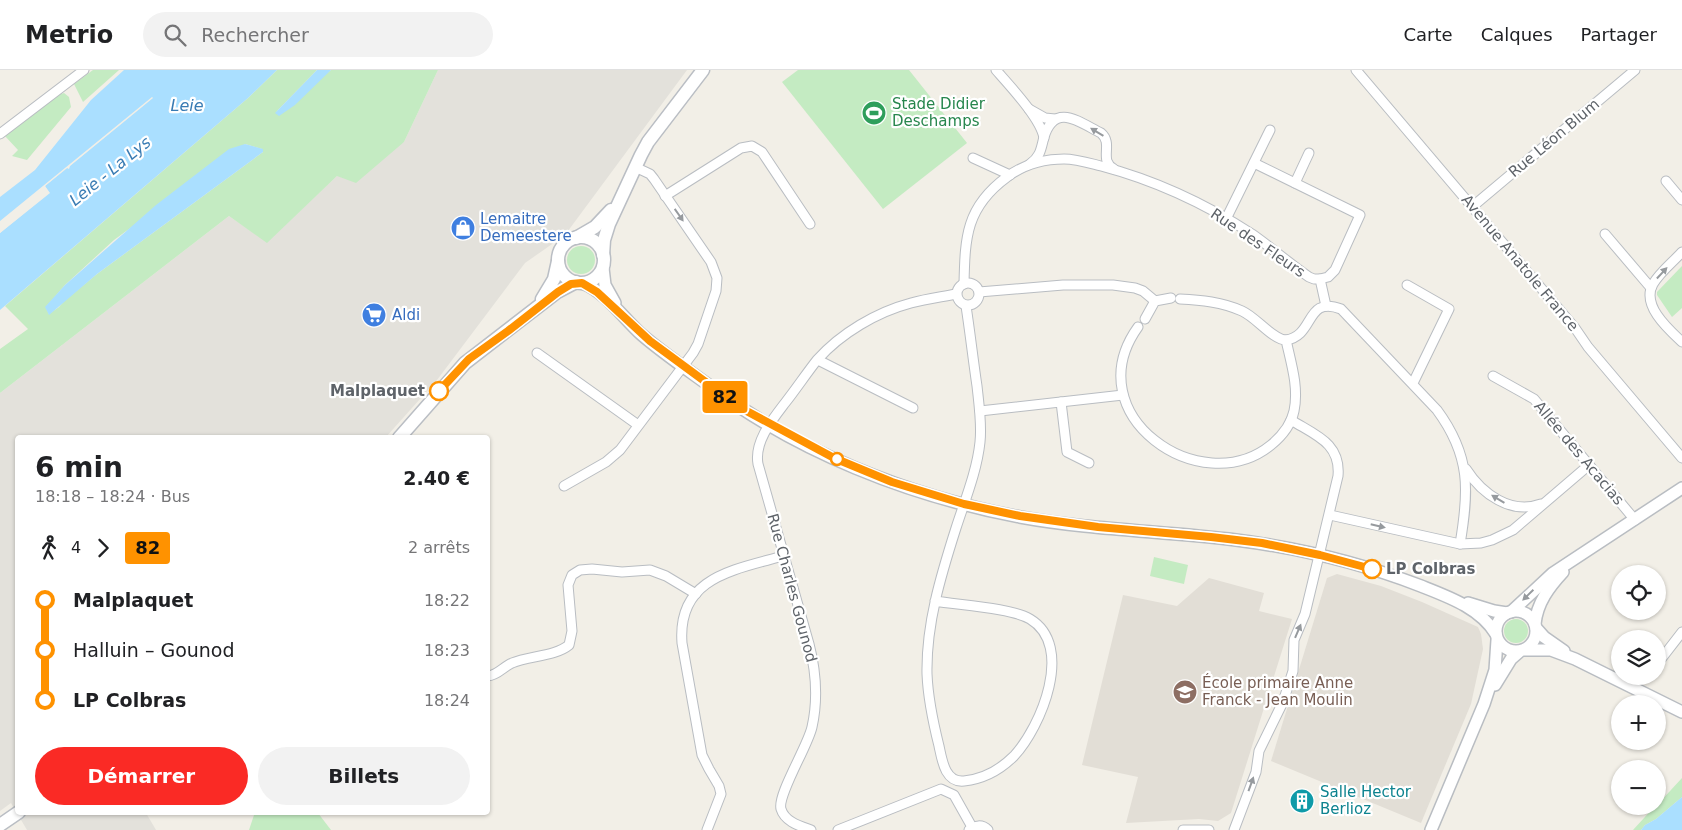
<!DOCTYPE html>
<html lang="fr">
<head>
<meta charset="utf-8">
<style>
  :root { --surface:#fff; --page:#f2f2f2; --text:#202124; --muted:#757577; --line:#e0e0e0; --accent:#fa2a25 }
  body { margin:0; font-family:"DejaVu Sans",sans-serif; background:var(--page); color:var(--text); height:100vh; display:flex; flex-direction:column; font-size:19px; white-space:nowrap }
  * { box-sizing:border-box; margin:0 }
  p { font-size:16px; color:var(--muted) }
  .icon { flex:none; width:28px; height:28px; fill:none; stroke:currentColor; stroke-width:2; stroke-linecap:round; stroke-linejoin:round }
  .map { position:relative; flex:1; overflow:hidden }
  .panel { position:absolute; left:15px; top:365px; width:475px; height:380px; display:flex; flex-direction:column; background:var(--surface); border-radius:5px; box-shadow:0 1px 4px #0004 }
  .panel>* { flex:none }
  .badge { padding:0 10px; border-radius:4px; font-size:18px; line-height:32px }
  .buttons { position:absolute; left:1611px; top:495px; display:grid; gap:10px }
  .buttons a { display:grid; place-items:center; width:55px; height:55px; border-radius:50%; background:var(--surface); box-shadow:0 1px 4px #0004; font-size:25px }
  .map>.badge { position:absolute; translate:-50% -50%; box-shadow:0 0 0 2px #fff }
  .legs { display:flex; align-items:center; gap:8px; height:55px; padding:0 20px; font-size:16px }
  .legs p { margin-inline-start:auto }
  .headline { display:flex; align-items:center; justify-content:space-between; height:85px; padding:0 20px }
  h1 { font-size:28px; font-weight:700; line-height:38px }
  .cta { display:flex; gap:10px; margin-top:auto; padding:10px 20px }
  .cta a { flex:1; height:58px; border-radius:30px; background:var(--accent); color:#fff; font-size:20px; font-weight:700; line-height:58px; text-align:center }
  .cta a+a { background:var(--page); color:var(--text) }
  ul { padding:0 20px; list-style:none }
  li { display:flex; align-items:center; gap:18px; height:50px; font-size:19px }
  li i { display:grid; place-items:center; width:8px; height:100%; margin:0 6px; background:currentColor }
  li i::after { content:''; width:12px; height:12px; margin:-6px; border:4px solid; border-radius:50%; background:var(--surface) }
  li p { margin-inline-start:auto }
  li:first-child i { background:linear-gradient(#0000 50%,currentColor 0) }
  li:last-child i { background:linear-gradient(currentColor 50%,#0000 0) }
  header { display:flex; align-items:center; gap:30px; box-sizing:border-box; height:70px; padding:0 25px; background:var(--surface); border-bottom:1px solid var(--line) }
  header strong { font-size:24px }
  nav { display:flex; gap:28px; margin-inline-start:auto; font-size:18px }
  .search { width:350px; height:45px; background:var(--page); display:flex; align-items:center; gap:12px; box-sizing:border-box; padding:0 18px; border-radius:28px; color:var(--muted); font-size:19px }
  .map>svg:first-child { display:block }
  .industrial { fill:#e3e1db }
  .education { fill:#e2ded6 }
  .green { fill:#c4ebc2; fill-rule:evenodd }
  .water { fill:#aadfff }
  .pier { fill:#f2efe7 }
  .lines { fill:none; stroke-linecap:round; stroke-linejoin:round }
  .minor-casing { stroke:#b9bdc2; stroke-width:11 }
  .tertiary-casing { stroke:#b9bdc2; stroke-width:14 }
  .secondary-casing { stroke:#babec4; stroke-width:15 }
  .minor { stroke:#fff; stroke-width:9 }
  .tertiary { stroke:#fff; stroke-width:11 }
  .secondary { stroke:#fff; stroke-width:12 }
  .oneway { fill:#969a9e }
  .line-1-casing { stroke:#fff; stroke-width:11 }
  .line-1 { stroke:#ff9200; stroke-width:8 }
  .stop-1-dot { fill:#fff; stroke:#ff9200; stroke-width:2.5 }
  .labels { text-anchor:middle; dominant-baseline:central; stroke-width:4.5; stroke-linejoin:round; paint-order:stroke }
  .leisure-label { font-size:15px; fill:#27864d; stroke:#fff; text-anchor:start }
  .street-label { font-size:15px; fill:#5e6369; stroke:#fff }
  .shop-label { font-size:15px; fill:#366cbe; stroke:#fff; text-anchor:start }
  .stop-label { font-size:15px; font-weight:bold; fill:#5e6369; stroke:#fff; text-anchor:end }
  .education-label { font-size:15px; fill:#785e54; stroke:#fff; text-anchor:start }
  .culture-label { font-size:15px; fill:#0d838f; stroke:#fff; text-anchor:start }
  .water-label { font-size:16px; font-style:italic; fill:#387bb3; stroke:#fff }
</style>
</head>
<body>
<header>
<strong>Metrio</strong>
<div class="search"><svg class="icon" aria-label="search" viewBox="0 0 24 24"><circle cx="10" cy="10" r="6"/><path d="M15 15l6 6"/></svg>Rechercher</div>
<nav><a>Carte</a><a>Calques</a><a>Partager</a></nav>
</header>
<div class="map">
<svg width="1682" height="760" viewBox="0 0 1682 760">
  <rect width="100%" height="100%" fill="#f2efe7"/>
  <!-- industrial -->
  <path class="industrial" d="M438,0H687L565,165L525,193L437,310L386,367L18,368V742L146,743L156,760H27L11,733L0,741V323L229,146L267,172L337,106L404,72Z"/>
  <!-- education -->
  <g class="education">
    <path d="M1337,504L1381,516L1422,532L1478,557L1481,564L1483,579L1471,634L1421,753L1271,691L1327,508Z"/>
    <path d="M1209,508L1264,523L1259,541L1292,549L1231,743L1218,751L1199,749L1126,753L1138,707L1082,695L1123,525L1177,536Z"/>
  </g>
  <!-- green -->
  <g class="green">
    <path d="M93,0H119L83,32L74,14Z"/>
    <path d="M277,0H317L276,42L331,0H438L404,72L356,113L337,106L267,173L229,146L0,323V279L28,259L5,236L248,28ZM245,74L262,79L263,82L97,204L64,231L59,237L49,244L46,237L65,215L114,170Z"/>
    <path d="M798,0H909L967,73L883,139L782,12Z"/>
    <path d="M64,23L69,27L71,37L27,90L12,86L18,80L5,66L15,54L58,25Z"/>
    <circle cx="581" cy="190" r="14"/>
    <path d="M1682,196V238L1672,247L1657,225V222Z"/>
    <path d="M1154,487L1188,495L1184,514L1150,506Z"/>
    <circle cx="1516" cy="561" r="12"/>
    <path d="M1682,708V727L1656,749L1645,755L1641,760H1633L1655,736H1658V734Z"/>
    <path d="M255,742L318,743L331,760H249Z"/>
  </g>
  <!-- water -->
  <g class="water">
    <path d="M124,0H277L248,28L0,240V163L49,123L45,116L153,28L0,152V127L35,100L91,30Z"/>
    <path d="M317,0H331L295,35L279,46L275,43Z"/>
    <path d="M245,74L263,79V82L97,204L49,245L45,237L65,215L156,135L229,79Z"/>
    <path d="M1682,727V760H1641L1645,755L1656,749Z"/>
  </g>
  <!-- pier -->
  <path class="pier" d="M152,27L153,28L70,96L69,99L67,98L45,116L50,123L0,163V159L46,122L44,119L0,154V151Z"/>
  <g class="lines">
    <defs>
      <g id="minor">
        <path d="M996,0C1010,16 1041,49 1044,68"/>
        <path d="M1356,0L1575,258L1588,277L1682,388"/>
        <path d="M1029,39L1045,48L1055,49"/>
        <path d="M0,64L84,0"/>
        <path d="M973,88L1010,105"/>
        <path d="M1254,93L1360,145L1335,200L1328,207L1320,209"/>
        <path d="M1030,94C1041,86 1041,78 1044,67C1055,32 1079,52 1101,63C1114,74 1098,90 1114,99"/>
        <path d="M1666,111L1682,130"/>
        <path d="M1295,113L1309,83"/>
        <path d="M665,126L741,78L752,76L762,82L810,154"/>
        <path d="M1472,137L1635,0"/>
        <path d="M1226,149L1270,60"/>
        <path d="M1605,164L1651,218"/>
        <path d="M1682,182C1673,192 1660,202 1653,214C1641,235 1668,259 1682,272"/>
        <circle cx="968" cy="224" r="11"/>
        <path d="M964,214C965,167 966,137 1007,107C1023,95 1044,89 1064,89C1076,89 1089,93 1101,96C1154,110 1206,134 1252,164C1272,178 1290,194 1309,207L1314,209H1320L1326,236"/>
        <path d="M1407,215L1449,239L1413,313"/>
        <path d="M979,222L1063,215H1113L1135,218L1143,221L1155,231"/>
        <path d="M1145,249L1155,231L1171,228"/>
        <path d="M1138,257C1075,345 1201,432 1271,375C1282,366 1291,355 1294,341C1299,317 1291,293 1286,270C1273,270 1256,247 1242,241C1222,232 1201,230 1180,229"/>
        <path d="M1286,270C1315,266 1305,225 1341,239L1437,340C1471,386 1469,421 1460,474"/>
        <path d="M537,283L638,355"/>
        <path d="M818,290L913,338"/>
        <path d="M1493,306L1534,329L1635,450"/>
        <path d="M1061,332L1067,382L1089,393"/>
        <path d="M980,341L1123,325"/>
        <path d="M1466,399C1482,424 1511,445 1541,434"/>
        <path d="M564,416L606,392L620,380L693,283L698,274L716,221L717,208L711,192L654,109L650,104L635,97"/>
        <path d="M1330,445L1460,474L1481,473L1492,470L1513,460L1589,395"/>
        <path d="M935,531C958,535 1012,538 1030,549C1075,576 1041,657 1014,686C1001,699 983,709 964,711C945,713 942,690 939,676C933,652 928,628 927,604C926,554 941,505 956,458C965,430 977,401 980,372C982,354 979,335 977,316C973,289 970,262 966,236"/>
        <path d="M1658,593L1682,562"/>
        <path d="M488,606C498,605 503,597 512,593C529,586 556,586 569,575L572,561L568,515L572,505L580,500L592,499L622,502L650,500L666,506L696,524"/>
        <path d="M707,760L721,724L719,716L709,699L702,685L682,573C677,507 734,500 783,486"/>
        <path d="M811,760C800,756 785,752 781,739C777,725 808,676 812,657C818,630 816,601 809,574L758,394C754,372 772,350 785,333C796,319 806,304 817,290C841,263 877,242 911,233C926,229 941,227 956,224"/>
        <path d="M838,760L941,719L954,725L972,757"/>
        <path d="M969,760C975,755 982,754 988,760"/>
        <path d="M1183,760H1209"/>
        <path d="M1234,760L1256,702L1259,681L1283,632L1293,601L1294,570L1305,544L1338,406C1341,373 1315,365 1291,350"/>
      </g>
      <g id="tertiary">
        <path d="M603,198L605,215L615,233"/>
        <path d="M582,213C606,222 623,248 642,265C663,283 685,298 707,314C797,382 909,426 1020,447C1091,460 1164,461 1236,470C1299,478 1361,493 1421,516C1449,527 1480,538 1496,564"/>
        <path d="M1468,533L1494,541L1507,543"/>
        <circle cx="1516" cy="561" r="20"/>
        <path d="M1511,542L1553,503L1682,418"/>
        <path d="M1535,554C1537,533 1549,517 1563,502"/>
        <path d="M1536,558L1544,567L1564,581"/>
        <path d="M1524,580H1551L1575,589L1682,642"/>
        <path d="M1495,615L1511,589L1519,582"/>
        <path d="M1431,760L1484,634L1495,600L1497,570"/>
      </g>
      <g id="secondary">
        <circle cx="581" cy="190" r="23"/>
        <path d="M576,168L595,157L611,140"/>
        <path d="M603,185L604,170L609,154L641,85L648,72L703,0"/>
        <path d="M542,229L554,209L558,191"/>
        <path d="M399,368L465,293L557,222L576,212"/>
        <path d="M0,755L19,742"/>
      </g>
    </defs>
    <!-- minor casing -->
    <use href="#minor" class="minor-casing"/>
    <!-- tertiary casing -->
    <use href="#tertiary" class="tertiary-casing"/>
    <!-- secondary casing -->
    <use href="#secondary" class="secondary-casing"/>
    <!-- minor -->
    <use href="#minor" class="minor"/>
    <!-- tertiary -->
    <use href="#tertiary" class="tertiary"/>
    <!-- secondary -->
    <use href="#secondary" class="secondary"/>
  </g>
  <!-- one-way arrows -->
  <defs><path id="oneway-solid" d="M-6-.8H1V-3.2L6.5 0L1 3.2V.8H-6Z" transform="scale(1.25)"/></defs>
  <g class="oneway">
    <use href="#oneway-solid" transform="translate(1097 62) rotate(-149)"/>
    <use href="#oneway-solid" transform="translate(679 145) rotate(55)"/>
    <use href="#oneway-solid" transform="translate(1662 203) rotate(-47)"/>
    <use href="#oneway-solid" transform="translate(1498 429) rotate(-149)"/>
    <use href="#oneway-solid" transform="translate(1378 456) rotate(13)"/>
    <use href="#oneway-solid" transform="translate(1528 525) rotate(136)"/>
    <use href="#oneway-solid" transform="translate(1298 561) rotate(-67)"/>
    <use href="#oneway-solid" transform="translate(1251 714) rotate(-70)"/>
  </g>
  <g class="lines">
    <defs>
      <path id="line-1" d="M439,321L469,289L508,261L558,222L571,214L582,213L597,222L650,271L741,338L834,388L892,412L964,434L1020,446L1098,457L1211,467L1262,473L1320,485L1372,499"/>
    </defs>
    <!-- line-1 casing -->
    <use href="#line-1" class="line-1-casing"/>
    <!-- line-1 -->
    <use href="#line-1" class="line-1"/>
  </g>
  <!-- icons -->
  <defs>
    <symbol id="stadium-disc" viewBox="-11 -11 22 22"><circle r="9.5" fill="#2e9e5b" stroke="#fff"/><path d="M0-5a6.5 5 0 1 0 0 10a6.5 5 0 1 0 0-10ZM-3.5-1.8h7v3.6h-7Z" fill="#fff"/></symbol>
    <symbol id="shop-disc" viewBox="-11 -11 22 22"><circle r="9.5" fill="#3f7fe0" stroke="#fff"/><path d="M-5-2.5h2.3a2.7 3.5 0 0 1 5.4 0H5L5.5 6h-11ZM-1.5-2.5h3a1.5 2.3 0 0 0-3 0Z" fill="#fff"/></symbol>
    <symbol id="supermarket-disc" viewBox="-11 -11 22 22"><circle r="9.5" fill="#3f7fe0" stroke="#fff"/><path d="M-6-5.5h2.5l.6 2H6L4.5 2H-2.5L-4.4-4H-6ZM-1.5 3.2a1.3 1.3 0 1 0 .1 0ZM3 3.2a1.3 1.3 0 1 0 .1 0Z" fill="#fff"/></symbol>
    <symbol id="school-disc" viewBox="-11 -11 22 22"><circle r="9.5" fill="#8d6e63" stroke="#fff"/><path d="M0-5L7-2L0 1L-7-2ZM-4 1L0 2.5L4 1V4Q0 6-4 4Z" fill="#fff"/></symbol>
    <symbol id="building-disc" viewBox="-11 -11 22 22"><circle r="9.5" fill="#0f9aa8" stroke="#fff"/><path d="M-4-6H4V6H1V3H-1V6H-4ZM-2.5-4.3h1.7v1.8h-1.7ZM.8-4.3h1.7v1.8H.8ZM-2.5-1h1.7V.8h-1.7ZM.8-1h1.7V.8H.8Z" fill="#fff"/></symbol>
  </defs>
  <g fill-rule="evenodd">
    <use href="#stadium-disc" x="860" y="29" width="28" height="28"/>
    <use href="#shop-disc" x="449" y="144" width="28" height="28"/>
    <use href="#supermarket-disc" x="360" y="231" width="28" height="28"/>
    <use href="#school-disc" x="1171" y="608" width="28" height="28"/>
    <use href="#building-disc" x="1288" y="717" width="28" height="28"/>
  </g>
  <!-- markers -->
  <g class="stop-1-dot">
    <circle cx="439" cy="321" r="9"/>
    <circle cx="837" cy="389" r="6"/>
    <circle cx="1372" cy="499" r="9"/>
  </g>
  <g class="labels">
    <!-- leisure labels -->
    <g class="leisure-label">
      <text x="892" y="34">Stade Didier<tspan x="892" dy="17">Deschamps</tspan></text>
    </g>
    <!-- street labels -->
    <g class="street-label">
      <text transform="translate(1554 68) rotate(-40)">Rue Léon Blum</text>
      <text transform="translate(1258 173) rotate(34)">Rue des Fleurs</text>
      <text transform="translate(1520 193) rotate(50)">Avenue Anatole France</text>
      <text transform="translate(1579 383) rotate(50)">Allée des Acacias</text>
      <text transform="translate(792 518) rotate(75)">Rue Charles Gounod</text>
    </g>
    <!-- shop labels -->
    <g class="shop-label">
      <text x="480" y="149">Lemaitre<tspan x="480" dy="17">Demeestere</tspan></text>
      <text x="392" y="245">Aldi</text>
    </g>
    <!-- stop labels -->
    <g class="stop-label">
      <text x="425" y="321">Malplaquet</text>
      <text x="1386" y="499" text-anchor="start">LP Colbras</text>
    </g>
    <!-- education labels -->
    <g class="education-label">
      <text x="1202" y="613">École primaire Anne<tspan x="1202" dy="17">Franck - Jean Moulin</tspan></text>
    </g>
    <!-- culture labels -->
    <g class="culture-label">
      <text x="1320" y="722">Salle Hector<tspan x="1320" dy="17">Berlioz</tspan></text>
    </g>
    <!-- water labels -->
    <g class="water-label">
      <text x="187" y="35">Leie</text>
      <text transform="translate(110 101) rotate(-39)">Leie - La Lys</text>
    </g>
  </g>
</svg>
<div class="buttons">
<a><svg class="icon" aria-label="locate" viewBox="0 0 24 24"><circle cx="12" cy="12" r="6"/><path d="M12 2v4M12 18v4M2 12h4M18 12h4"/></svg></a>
<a><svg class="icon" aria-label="layers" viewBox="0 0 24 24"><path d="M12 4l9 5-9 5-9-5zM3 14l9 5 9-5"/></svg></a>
<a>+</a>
<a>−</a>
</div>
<b class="badge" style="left:725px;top:327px;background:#ff9200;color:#111">82</b>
<section class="panel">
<div class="headline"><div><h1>6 min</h1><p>18:18 – 18:24 · Bus</p></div><b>2.40 €</b></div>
<div class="legs"><svg class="icon" aria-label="walk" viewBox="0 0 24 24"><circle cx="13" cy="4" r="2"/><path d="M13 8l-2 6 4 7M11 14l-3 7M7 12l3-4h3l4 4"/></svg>4<svg class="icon" aria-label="forward" viewBox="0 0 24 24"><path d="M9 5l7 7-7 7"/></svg><b class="badge" style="background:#ff9200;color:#111">82</b><p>2 arrêts</p></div>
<ul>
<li><i style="color:#ff9200"></i><b>Malplaquet</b><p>18:22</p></li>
<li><i style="color:#ff9200"></i><span>Halluin – Gounod</span><p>18:23</p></li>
<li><i style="color:#ff9200"></i><b>LP Colbras</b><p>18:24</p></li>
</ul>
<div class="cta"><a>Démarrer</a><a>Billets</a></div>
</section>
</div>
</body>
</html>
